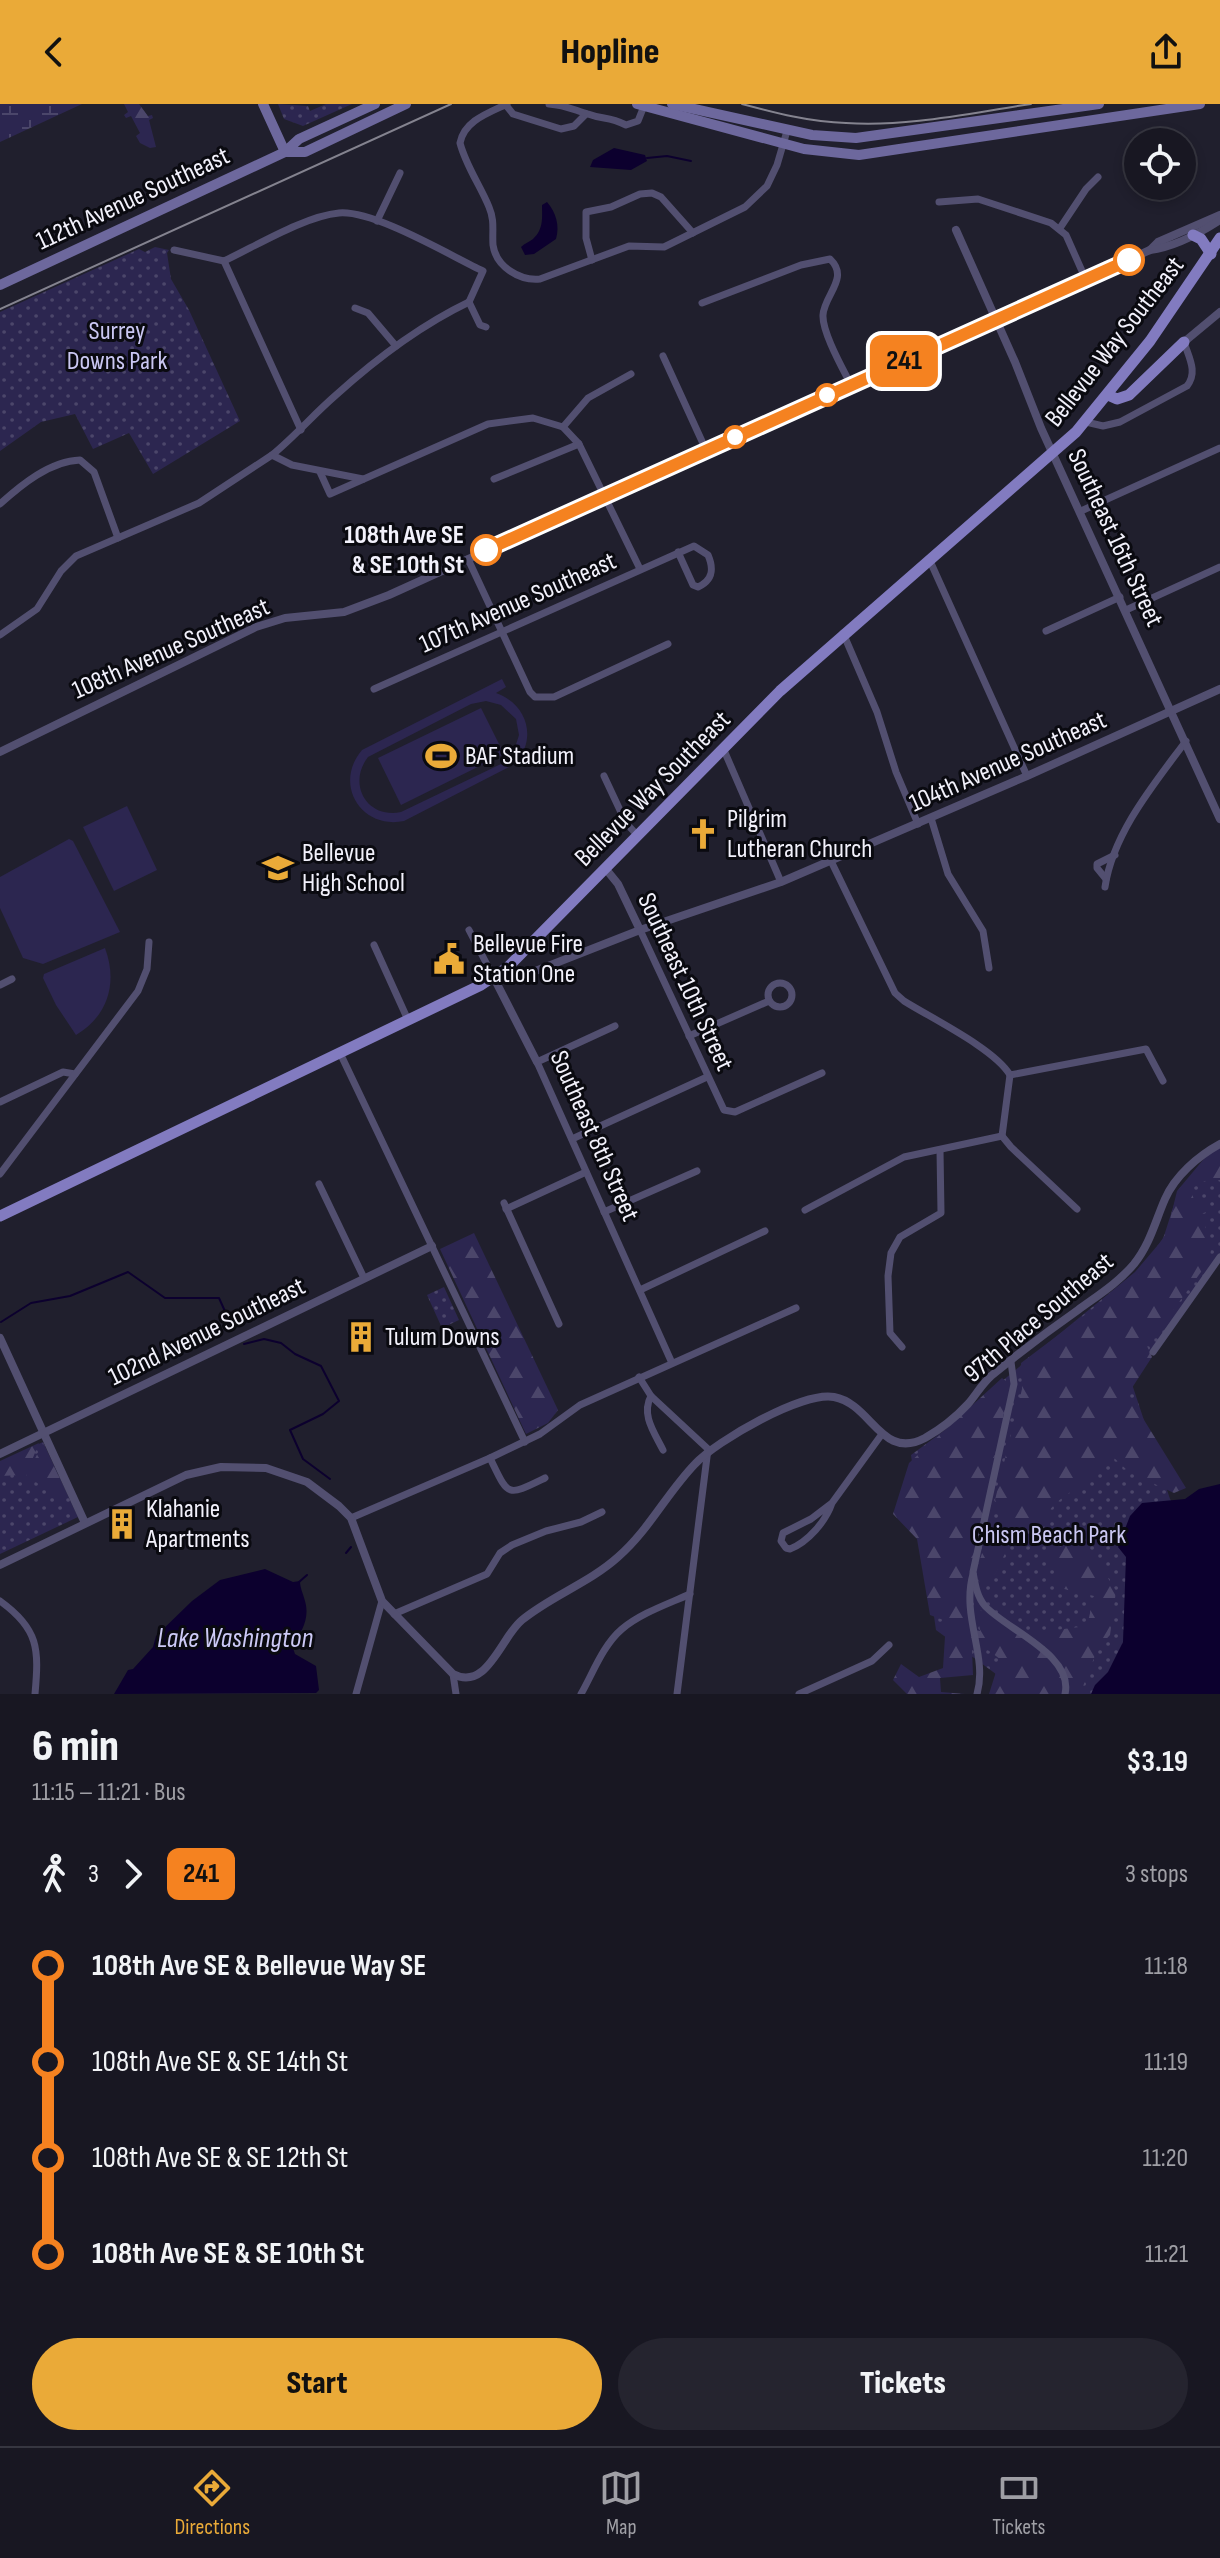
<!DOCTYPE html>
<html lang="en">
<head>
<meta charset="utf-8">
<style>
  :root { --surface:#181722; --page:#25242f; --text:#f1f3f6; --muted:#9f9fa5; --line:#363640; --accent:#eaaa38 }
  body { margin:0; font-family:"Sofia Sans Condensed",sans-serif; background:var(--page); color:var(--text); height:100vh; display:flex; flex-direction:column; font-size:30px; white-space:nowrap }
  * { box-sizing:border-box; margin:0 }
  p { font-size:26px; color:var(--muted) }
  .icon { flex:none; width:44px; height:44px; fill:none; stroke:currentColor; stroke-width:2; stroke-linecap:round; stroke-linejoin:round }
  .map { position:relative; height:1590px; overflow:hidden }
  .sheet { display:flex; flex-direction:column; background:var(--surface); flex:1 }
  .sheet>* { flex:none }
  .badge { padding:0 16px; border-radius:12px; font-size:28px; line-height:52px }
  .buttons { position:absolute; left:1124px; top:24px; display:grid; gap:16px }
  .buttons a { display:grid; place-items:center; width:72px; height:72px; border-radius:50%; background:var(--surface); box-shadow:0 4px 12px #0003,0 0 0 2px var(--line); font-size:40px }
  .map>.badge { position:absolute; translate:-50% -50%; box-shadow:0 0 0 4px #fff }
  .legs { display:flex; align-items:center; gap:12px; height:88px; padding:0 32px; font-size:26px }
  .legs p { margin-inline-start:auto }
  .summary { display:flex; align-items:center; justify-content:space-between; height:136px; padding:0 32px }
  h1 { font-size:44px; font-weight:800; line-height:60px }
  .cta { display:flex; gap:16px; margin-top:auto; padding:16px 32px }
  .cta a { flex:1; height:92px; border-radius:48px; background:var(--accent); color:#111; font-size:32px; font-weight:800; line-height:92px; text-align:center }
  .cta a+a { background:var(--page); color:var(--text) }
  ul { padding:0 32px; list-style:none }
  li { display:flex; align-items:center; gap:28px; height:96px; font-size:30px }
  li i { display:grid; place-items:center; width:12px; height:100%; margin:0 10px; background:currentColor }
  li i::after { content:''; width:20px; height:20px; margin:-10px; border:6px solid; border-radius:50%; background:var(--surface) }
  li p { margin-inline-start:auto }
  li:first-child i { background:linear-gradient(#0000 50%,currentColor 0) }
  li:last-child i { background:linear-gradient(currentColor 50%,#0000 0) }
  header { display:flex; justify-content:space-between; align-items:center; height:104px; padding:0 32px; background:var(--accent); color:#111; font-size:36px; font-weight:800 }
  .tabs { display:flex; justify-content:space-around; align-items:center; height:112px; border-top:2px solid var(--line); background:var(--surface); font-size:22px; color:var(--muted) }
  .tabs a { display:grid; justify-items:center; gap:4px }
  .tabs .on { color:var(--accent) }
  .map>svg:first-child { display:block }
  .grass { fill:url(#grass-dots) }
  .forest { fill:url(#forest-firs) }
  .wetland { fill:url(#wetland-marsh) }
  .garden { fill:#2c2650; fill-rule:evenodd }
  .water { fill:#0c002e }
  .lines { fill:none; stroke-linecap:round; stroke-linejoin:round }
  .stream { stroke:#0c002e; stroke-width:2 }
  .minor { stroke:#524f70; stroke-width:7 }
  .tertiary { stroke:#524f70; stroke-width:8 }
  .secondary { stroke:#6d689d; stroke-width:10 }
  .primary { stroke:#827bc0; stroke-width:11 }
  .tram { stroke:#84838f; stroke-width:2 }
  .line-1-casing { stroke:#fff; stroke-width:18 }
  .line-1 { stroke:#f58220; stroke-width:12 }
  .stop-1-dot { fill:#fff; stroke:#f58220; stroke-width:4 }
  .labels { text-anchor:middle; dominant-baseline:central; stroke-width:6; stroke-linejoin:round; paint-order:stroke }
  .street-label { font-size:26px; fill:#f2f1fb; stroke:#0a0a10 }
  .park-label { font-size:26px; fill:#cac7f2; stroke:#0a0a10 }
  .stop-label { font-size:26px; font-weight:bold; fill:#f2f1fb; stroke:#0a0a10; text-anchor:end }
  .poi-label { font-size:26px; fill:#f2f1fb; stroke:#0a0a10; text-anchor:start }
  .water-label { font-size:28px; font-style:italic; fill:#ccc9f5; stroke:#0a0a10 }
</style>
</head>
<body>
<header><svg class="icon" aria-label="back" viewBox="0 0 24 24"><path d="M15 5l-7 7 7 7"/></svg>Hopline<svg class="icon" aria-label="share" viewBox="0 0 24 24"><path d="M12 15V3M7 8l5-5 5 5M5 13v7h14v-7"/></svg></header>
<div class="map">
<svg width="1220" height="1590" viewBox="0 0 1220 1590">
  <defs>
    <pattern id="grass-dots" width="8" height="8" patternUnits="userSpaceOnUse" patternTransform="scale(2)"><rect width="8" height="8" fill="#2c2650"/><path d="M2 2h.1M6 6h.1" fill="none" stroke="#4b466a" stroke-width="1.8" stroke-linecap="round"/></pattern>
    <pattern id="forest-firs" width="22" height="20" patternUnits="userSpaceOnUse" patternTransform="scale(2)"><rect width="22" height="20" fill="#2c2650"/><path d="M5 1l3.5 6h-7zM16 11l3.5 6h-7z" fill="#4b466a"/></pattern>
    <pattern id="wetland-marsh" width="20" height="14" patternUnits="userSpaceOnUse" patternTransform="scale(2)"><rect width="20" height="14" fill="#2c2650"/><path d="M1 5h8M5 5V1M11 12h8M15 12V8" fill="none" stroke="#4b466a"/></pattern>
  </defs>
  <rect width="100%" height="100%" fill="#201f2d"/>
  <!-- grass -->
  <g class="grass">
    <path d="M278,0L308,2L310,7L326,0H352L303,22L284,15Z"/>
    <path d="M155,143L169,146L167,149L171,175L189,206L240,317L153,370L129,329L93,345L75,310L41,318L0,347V208L139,145L145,148Z"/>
    <path d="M1220,1045V1153L1153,1248L1129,1271L1171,1398L1179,1429L1102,1590H1023L936,1526L911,1351L968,1309L996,1282L1135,1168L1163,1135L1179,1085Z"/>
    <path d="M444,1183L459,1216L442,1224L427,1191Z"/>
    <path d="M43,1338L78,1413L0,1450V1358Z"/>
  </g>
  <!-- forest -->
  <g class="forest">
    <path d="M124,0H139L148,12L152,11L153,14L149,16L156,43L150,44L140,39L136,32L140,29L131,12L126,14L124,11L128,8Z"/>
    <path d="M1220,1041V1076L1205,1077L1190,1085L1195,1098L1205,1094L1210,1107L1200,1110L1212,1139L1209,1157L1147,1242L1152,1253L1128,1290L1186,1384L1174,1389L1129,1368L1112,1352C1091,1363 1093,1372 1077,1383C1065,1393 1056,1396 1047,1410L1051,1428L1060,1443L1085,1437L1116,1487L1110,1531L1098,1544L1080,1590H989L1000,1555L985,1544L972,1546L973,1571L940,1574L941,1588L965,1590H907L893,1576L901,1560L919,1573L943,1564L946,1517L930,1511L917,1435L893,1410L909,1359L1002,1274L1010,1280L966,1490L969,1525L980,1527L977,1504L1016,1529H1033L1087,1522L1094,1492L1060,1484L1040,1423L1031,1419C1003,1432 1003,1472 982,1483L975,1469L990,1427L1005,1411L995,1396L1022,1285L1021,1259L1139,1170L1167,1128L1177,1087L1213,1044Z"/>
    <path d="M474,1129L558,1306L548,1319L526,1330L440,1145Z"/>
    <path d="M39,1339L30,1361L22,1371L0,1372V1357Z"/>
    <path d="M43,1339L67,1390L57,1395L36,1378L25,1374Z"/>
  </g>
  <!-- wetland -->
  <path class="wetland" d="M0,0H82L0,38Z"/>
  <!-- garden -->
  <g class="garden">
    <path d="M502,575L506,583L496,589C527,600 538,634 515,660L404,717C361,726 333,680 362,646ZM486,597L501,601L516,615L519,631L513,650L501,660L401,708C367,715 347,680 368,653L471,600Z"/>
    <path d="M481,604L504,650L401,701L378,654Z"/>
    <path d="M127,702L157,766L114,787L83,723Z"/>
    <path d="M69,735L73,737L120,828L43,860L23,854L0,804V773Z"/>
    <path d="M105,844C118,879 108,912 76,931L56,901L43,874L44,870Z"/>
  </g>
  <!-- water -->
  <g class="water">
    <path d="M614,44L645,51L647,57L631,66L590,63L593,56Z"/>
    <path d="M547,98C556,108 560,122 556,135L534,150L525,151L521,143C525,139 529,138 533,135C544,125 542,113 542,101Z"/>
    <path d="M1220,1380V1590H1091L1095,1581L1108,1568L1123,1538L1126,1453L1118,1443L1130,1412L1142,1399L1185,1395L1199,1385Z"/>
    <path d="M265,1465L293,1478L300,1477C300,1484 303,1489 305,1497C310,1514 302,1528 292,1541L295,1550L316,1562L319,1586L316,1589L114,1590L128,1566L133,1565L153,1543L156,1532L192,1497L220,1476Z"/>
  </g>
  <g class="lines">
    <!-- stream -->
    <g class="stream">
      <path d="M647,54L667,52L691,57"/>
      <path d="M1,1218L31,1199L70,1192L128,1168L165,1194H219L228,1214"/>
      <path d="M244,1240L264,1235L281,1239L295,1250L321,1262L339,1297L323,1310L290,1326L303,1355L330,1375"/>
      <path d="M346,1449L351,1443"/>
      <path d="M299,1478L307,1471"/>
    </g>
    <!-- minor -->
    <g class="minor">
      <path d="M505,0L513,10L561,25L574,22L586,10"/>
      <path d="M507,0C488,9 464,17 460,39C466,62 480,81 489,103C495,117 492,127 493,141C496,163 520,177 540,175L629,142L664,143L745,103L767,82L777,61L787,27"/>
      <path d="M549,0C565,1 574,6 588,10C604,16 608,12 626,21L638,17L644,2"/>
      <path d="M939,98L978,95L1051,119L1066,131L1086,176"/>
      <path d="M377,117L400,69"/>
      <path d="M1060,124L1086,85L1098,73"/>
      <path d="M174,146L224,157"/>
      <path d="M592,156L586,134V108L611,103L640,90L652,89L661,93L693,129"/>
      <path d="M224,157C256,142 305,112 339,109C374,106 449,151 483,167L469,198L480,221L486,223"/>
      <path d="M224,157L301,326"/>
      <path d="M702,199L801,161L830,155C850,174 824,191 823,211C822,228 843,265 851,281"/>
      <path d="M355,204L368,209L396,242"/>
      <path d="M663,252L706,346"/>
      <path d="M1086,318L1103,322L1120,318L1187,282C1198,268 1189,254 1184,238"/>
      <path d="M563,323L579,340L640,465"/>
      <path d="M272,351C295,332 314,310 336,291C377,254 419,222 469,198"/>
      <path d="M320,368L330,390L488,320L533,314L563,323L588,294L631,270"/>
      <path d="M494,375L579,340"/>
      <path d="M0,400C21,381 50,357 80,356L94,368L118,434"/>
      <path d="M1081,407L1220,344"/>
      <path d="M468,455L530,588L535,593H554L668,540"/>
      <path d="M930,457L1027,672"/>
      <path d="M1126,506L1220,463"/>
      <path d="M1046,527L1120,493"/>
      <path d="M843,529L877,608L896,668L918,720"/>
      <path d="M0,531L37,505L61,467L76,452L199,399L272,351L292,361L363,375"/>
      <path d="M374,585C481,538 587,489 694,442L708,451C714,465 713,476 698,483L693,481L678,448"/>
      <path d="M723,644L781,778"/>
      <path d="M604,672L626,719L638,732"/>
      <path d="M931,714L948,770L983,827L989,864"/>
      <path d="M831,757L895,889L904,897C931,914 995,945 1010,971L1146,945L1163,977"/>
      <path d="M1106,775L1097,764V760L1115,751"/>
      <path d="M1105,783C1113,729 1154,680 1186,637"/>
      <path d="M469,826L494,874"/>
      <path d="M640,826L724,1006L735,1008L822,969"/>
      <path d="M374,841L408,916"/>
      <circle cx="780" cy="891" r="12"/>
      <path d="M0,881L12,875"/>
      <path d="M615,922L537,958L672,1259"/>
      <path d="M689,932L769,897"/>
      <path d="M340,949L525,1338"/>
      <path d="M0,998L63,968L75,970"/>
      <path d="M1002,1032L1011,1043L1077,1105"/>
      <path d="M1002,1032L1010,971"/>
      <path d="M572,1035L707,973"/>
      <path d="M0,1070L138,887L147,865L149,838"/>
      <path d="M319,1080L364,1174"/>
      <path d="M504,1099L559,1220"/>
      <path d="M506,1105L586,1068"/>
      <path d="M805,1106L904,1053L1002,1032"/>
      <path d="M604,1108L697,1067"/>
      <path d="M640,1186L765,1127"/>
      <path d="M902,1243L890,1229L888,1172L891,1149L900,1133L941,1109L940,1046"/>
      <path d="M1153,1248L1220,1153"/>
      <path d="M1011,1258L1014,1280L973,1468C975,1480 977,1493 985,1502C1007,1526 1074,1551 1065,1590"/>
      <path d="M639,1273L651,1292L708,1345L677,1590"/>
      <path d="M651,1292C641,1311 654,1328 663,1346"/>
      <path d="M490,1354C509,1393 506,1393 545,1374"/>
      <path d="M832,1399C826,1417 808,1438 790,1445L786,1444L781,1437L783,1429L811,1415L832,1399L882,1330"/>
      <path d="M351,1414L490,1354L540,1330L580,1301L796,1204"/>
      <path d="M973,1470C961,1513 988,1552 977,1590"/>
      <path d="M0,1497C39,1525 39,1545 35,1590"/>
      <path d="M394,1510L487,1470L500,1449L512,1441L546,1427L581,1418L602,1408"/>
      <path d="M453,1570L456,1590"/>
      <path d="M356,1590L382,1497"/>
      <path d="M581,1590C593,1569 603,1541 622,1525C641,1509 668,1500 690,1490"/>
      <path d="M799,1590L872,1557L889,1541"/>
    </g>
    <!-- tertiary -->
    <g class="tertiary">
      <path d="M956,126L1015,258L1041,324L1220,715"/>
      <path d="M1150,146L1158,138L1220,111"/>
      <path d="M1184,238L1220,208"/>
      <path d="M0,648L256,523L285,514L344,508L389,491L1150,146C1174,143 1200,129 1220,116"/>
      <path d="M605,764L618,780L640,826"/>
      <path d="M494,874L515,875L640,826L781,778L1027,672L1220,585"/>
      <path d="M494,874L537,958"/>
      <path d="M0,1234L85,1419"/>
      <path d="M0,1350L432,1142"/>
      <path d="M0,1461L186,1371L221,1363L266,1364L307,1378L339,1402L351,1414L382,1497L453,1570C487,1588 501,1533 522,1516C551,1492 589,1479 618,1453C649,1426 667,1389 695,1360C716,1337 803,1287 834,1293C872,1300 881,1357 925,1334C941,1325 956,1313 968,1300C976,1291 981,1281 991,1272C1019,1249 1048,1227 1078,1206C1097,1192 1118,1179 1134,1160C1150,1140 1155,1118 1165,1095C1175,1072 1198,1052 1220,1040"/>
    </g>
    <!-- secondary -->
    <g class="secondary">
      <path d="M263,0L285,48"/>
      <path d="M637,0L804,45L859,51L1200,0"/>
      <path d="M672,0L812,31L856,34L1099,0"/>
      <path d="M285,48H305L406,0"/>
      <path d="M0,181L285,48L299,35L375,0"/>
    </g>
    <!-- primary -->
    <g class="primary">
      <path d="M1193,131L1201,135L1211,150"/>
      <path d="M1108,291L1117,295L1129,291L1184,238"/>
      <path d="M0,1112L481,881L508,863L780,587L1076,328L1150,237L1220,134"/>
    </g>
    <!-- tram -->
    <g class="tram">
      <path d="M742,0C776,9 810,18 846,19C908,23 970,9 1031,0"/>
      <path d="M0,205L451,0"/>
    </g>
  </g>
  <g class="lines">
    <defs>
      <path id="line-1" d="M486,446L1129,156"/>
    </defs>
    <!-- line-1 casing -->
    <use href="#line-1" class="line-1-casing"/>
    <!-- line-1 -->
    <use href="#line-1" class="line-1"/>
  </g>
  <!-- icons -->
  <defs>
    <symbol id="stadium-bare" viewBox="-9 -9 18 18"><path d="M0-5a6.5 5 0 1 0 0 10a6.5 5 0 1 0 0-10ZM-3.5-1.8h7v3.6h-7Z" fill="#eaaa38" stroke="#0a0a10" stroke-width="2.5" paint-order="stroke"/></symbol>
    <symbol id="church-bare" viewBox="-9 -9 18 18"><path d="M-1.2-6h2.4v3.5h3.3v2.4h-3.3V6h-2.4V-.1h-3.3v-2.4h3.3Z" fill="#eaaa38" stroke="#0a0a10" stroke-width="2.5" paint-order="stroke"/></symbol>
    <symbol id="school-bare" viewBox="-9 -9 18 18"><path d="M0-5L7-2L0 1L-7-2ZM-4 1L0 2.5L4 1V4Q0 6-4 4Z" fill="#eaaa38" stroke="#0a0a10" stroke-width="2.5" paint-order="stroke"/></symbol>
    <symbol id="civic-bare" viewBox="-9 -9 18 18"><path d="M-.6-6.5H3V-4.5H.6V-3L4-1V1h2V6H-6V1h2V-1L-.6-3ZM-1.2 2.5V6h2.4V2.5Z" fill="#eaaa38" stroke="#0a0a10" stroke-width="2.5" paint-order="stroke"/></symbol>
    <symbol id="building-bare" viewBox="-9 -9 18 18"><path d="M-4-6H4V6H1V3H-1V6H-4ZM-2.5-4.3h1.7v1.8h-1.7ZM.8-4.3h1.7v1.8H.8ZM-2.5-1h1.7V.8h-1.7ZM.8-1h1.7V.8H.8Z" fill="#eaaa38" stroke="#0a0a10" stroke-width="2.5" paint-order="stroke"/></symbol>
  </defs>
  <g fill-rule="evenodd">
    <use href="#stadium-bare" x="419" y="630" width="44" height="44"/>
    <use href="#church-bare" x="681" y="708" width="44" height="44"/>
    <use href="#school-bare" x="256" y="742" width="44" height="44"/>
    <use href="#civic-bare" x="427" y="833" width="44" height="44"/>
    <use href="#building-bare" x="339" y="1211" width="44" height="44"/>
    <use href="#building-bare" x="100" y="1398" width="44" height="44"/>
  </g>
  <!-- markers -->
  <g class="stop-1-dot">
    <circle cx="1129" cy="156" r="14"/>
    <circle cx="827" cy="291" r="10"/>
    <circle cx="735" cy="333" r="10"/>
    <circle cx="486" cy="446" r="14"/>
  </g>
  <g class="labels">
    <!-- street labels -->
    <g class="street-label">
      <text transform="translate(133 95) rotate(-25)">112th Avenue Southeast</text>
      <text transform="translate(1115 238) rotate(-52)">Bellevue Way Southeast</text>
      <text transform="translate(1115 434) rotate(65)">Southeast 16th Street</text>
      <text transform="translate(518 499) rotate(-24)">107th Avenue Southeast</text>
      <text transform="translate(171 545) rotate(-24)">108th Avenue Southeast</text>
      <text transform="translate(1008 658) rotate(-24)">104th Avenue Southeast</text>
      <text transform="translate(653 685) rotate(-45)">Bellevue Way Southeast</text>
      <text transform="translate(685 878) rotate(65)">Southeast 10th Street</text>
      <text transform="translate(594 1032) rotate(66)">Southeast 8th Street</text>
      <text transform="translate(1039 1214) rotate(-40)">97th Place Southeast</text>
      <text transform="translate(207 1228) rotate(-26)">102nd Avenue Southeast</text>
    </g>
    <!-- park labels -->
    <g class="park-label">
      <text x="117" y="227">Surrey<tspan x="117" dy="30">Downs Park</tspan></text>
      <text x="1049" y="1431">Chism Beach Park</text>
    </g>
    <!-- stop labels -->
    <g class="stop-label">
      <text x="464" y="431">108th Ave SE<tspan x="464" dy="30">&amp; SE 10th St</tspan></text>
    </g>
    <!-- poi labels -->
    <g class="poi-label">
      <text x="465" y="652">BAF Stadium</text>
      <text x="727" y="715">Pilgrim<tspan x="727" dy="30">Lutheran Church</tspan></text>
      <text x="302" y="749">Bellevue<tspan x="302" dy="30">High School</tspan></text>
      <text x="473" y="840">Bellevue Fire<tspan x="473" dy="30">Station One</tspan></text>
      <text x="385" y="1233">Tulum Downs</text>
      <text x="146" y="1405">Klahanie<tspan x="146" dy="30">Apartments</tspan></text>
    </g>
    <!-- water labels -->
    <g class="water-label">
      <text x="235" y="1534">Lake Washington</text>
    </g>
  </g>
</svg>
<div class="buttons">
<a><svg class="icon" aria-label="locate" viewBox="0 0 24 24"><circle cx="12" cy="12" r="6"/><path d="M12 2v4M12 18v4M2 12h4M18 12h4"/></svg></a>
</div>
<b class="badge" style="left:904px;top:257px;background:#f58220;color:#111">241</b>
</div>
<section class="sheet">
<div class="summary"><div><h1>6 min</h1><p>11:15 – 11:21 · Bus</p></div><b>$3.19</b></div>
<div class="legs"><svg class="icon" aria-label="walk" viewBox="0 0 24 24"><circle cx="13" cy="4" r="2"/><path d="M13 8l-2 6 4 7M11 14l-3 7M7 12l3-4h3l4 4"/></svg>3<svg class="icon" aria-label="forward" viewBox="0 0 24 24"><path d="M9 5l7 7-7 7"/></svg><b class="badge" style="background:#f58220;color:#111">241</b><p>3 stops</p></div>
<ul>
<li><i style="color:#f58220"></i><b>108th Ave SE &amp; Bellevue Way SE</b><p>11:18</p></li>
<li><i style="color:#f58220"></i><span>108th Ave SE &amp; SE 14th St</span><p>11:19</p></li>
<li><i style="color:#f58220"></i><span>108th Ave SE &amp; SE 12th St</span><p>11:20</p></li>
<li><i style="color:#f58220"></i><b>108th Ave SE &amp; SE 10th St</b><p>11:21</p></li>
</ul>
<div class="cta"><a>Start</a><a>Tickets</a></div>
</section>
<nav class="tabs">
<a class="on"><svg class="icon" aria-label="directions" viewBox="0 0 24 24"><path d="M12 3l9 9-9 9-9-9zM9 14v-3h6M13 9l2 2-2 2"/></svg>Directions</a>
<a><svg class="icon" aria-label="map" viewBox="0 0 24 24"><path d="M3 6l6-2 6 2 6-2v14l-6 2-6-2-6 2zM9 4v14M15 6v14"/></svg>Map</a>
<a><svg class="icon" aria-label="tickets" viewBox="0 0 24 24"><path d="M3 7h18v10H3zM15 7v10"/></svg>Tickets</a>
</nav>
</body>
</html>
